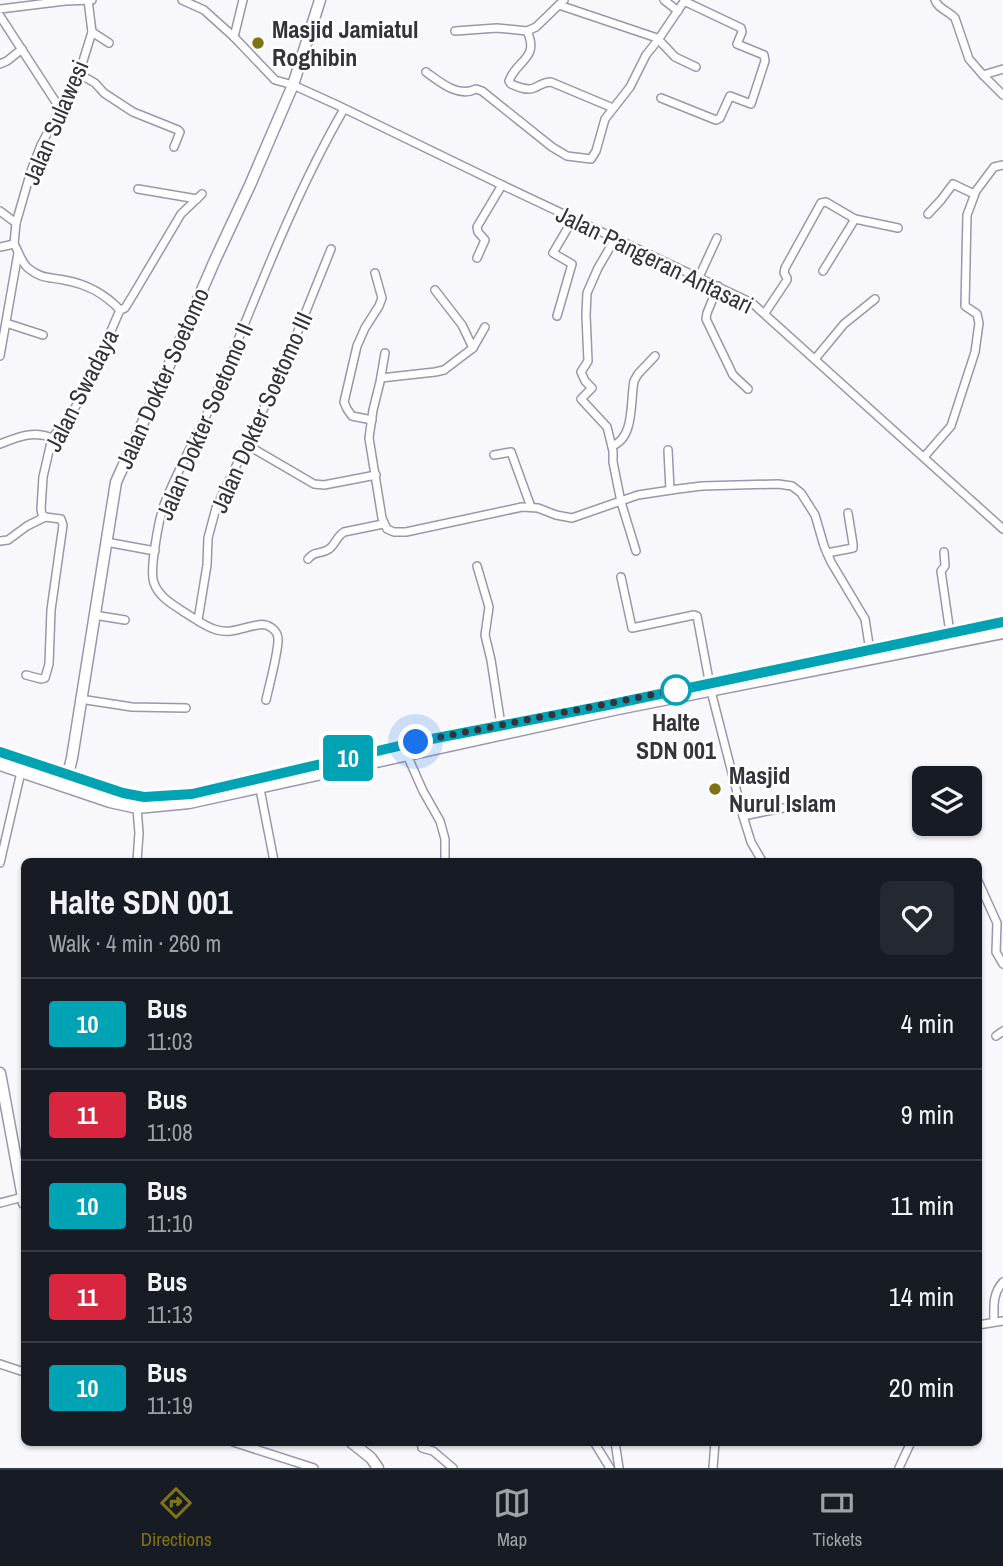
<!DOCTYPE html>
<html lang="en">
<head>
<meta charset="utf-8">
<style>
  :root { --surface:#171b24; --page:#242831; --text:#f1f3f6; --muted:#9ea1a6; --line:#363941; --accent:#7e7416 }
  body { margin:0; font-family:"Archivo Narrow",sans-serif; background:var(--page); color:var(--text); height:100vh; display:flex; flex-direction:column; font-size:26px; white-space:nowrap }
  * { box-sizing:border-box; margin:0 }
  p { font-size:23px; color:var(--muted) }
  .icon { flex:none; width:38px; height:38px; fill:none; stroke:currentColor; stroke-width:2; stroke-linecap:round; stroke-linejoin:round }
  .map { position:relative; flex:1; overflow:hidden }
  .drawer { position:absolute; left:21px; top:858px; width:961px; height:588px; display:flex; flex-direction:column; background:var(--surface); border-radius:10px; box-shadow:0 2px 5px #0004 }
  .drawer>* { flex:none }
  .badge { padding:0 14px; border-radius:5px; font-size:24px; line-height:46px }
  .tools { position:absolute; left:912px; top:766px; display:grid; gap:14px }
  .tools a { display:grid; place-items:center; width:70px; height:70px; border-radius:10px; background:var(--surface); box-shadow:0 2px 5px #0004; font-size:35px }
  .you { position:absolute; width:35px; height:35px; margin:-18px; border:5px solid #fff; border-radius:50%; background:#1a73e8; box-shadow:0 0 0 10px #1a73e833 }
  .map>.badge { position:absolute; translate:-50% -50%; box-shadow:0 0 0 4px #fff }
  .round { display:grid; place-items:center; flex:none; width:74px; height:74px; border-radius:10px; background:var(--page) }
  .head { display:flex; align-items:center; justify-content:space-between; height:119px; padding:0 28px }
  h1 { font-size:33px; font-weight:800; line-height:52px }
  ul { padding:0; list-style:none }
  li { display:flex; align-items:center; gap:21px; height:91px; padding:0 28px; border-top:2px solid var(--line) }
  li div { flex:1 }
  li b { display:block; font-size:26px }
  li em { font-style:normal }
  li .badge { min-width:77px; font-weight:700; text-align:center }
  .menu { display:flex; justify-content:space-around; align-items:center; height:98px; border-top:2px solid var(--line); background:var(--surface); font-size:19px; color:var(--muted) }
  .menu a { display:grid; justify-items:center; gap:4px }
  .menu .current { color:var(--accent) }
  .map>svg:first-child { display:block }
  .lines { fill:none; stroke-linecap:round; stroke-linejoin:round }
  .street-casing { stroke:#9b96ac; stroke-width:10 }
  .secondary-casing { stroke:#9b96ac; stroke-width:13 }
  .street { stroke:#fff; stroke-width:7 }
  .secondary { stroke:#fff; stroke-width:10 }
  .line-casing { stroke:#fff; stroke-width:16 }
  .line { stroke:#00a3b4; stroke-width:10 }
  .walk { stroke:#34323b; stroke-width:7; stroke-dasharray:0 12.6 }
  .poi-dot { fill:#7e7416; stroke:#fff; stroke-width:2.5 }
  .stop-dot { fill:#fff; stroke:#00a3b4; stroke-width:3.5 }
  .labels { text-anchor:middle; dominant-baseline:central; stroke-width:5; stroke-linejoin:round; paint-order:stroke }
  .poi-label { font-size:24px; font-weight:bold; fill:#34323b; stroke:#fff; text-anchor:start }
  .street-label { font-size:24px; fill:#34323b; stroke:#fff }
  .stop-label { font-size:24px; font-weight:bold; fill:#34323b; stroke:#fff }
</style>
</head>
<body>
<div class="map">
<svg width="1003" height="1468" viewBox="0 0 1003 1468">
  <rect width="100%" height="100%" fill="#f8f8fc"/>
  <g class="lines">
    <defs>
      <g id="street">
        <path d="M182,0L204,10L234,37L275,80L293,85L337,105L502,185L752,303L1003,529"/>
        <path d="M664,0L678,11"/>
        <path d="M935,0C938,9 949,11 955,18L969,59L983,75L1003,95"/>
        <path d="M559,5L657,38L675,57L696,67"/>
        <path d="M0,9L65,1L92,0"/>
        <path d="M0,16L61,110"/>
        <path d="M455,31L497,28L527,31L536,27L564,0"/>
        <path d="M527,31C540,59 516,60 509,81L511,84C518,87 527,91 534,88C541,85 543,82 551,82L613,108"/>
        <path d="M92,32L109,43"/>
        <path d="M234,37L243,0"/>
        <path d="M0,64L7,61L22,49"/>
        <path d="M426,72C440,82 458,98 476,89L482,91L552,147L567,156L591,159L596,151L605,119L630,87L646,55L658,40L685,0"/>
        <path d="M79,74L95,83L104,93L133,112L178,130L180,132L174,147"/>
        <path d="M983,75L1003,69"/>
        <path d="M661,98L716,120L720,118L730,96L751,104L765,61L764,55L737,44L742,32L741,28L684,1"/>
        <path d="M138,189L197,199"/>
        <path d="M0,211L16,223"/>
        <path d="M928,214L941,200L953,184L974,194"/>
        <path d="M615,239L598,268L587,293L586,315L588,361L581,372L585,381L592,388L581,399L607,427L613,451V462L621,502L636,551"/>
        <path d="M14,244C19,252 21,262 28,268C41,279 49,277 64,280C87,284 104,293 120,310L86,389L70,416L52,438L43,477L41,509L42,514L45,517"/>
        <path d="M14,244L16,223L31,171L41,145L79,74L92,32L88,0"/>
        <path d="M0,247L14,244"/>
        <path d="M477,258L485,240L478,232L477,227L502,185"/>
        <path d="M823,271L855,219"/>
        <path d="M699,277L717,238"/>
        <path d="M718,286L707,313L706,319L733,375L748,389"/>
        <path d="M435,290L462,325L473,348"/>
        <path d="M120,310L125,308L133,295L181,214L202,194"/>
        <path d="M765,313L787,280V278L784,273L785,268L821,203L826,202L855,219L898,228"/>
        <path d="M557,316L572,264L553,253L573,219"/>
        <path d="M6,323L43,335"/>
        <path d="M385,353L380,382L373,410L369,438L382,518L387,529L394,532H406L522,507L538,508L556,515L572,518L638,495L678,489L702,486L778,484L792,486L801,493L815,515L824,546L831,562L865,619L870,651"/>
        <path d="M0,356L18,253"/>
        <path d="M815,359L844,324L875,299"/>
        <path d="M381,378L435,372L444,370L473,348L485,327"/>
        <path d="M372,420L352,416L347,409L344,402L357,346L365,328L379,306L382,298L375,273"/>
        <path d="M0,444C18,437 34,430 52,438"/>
        <path d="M247,445L314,484L324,485L376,475"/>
        <path d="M612,446C635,438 630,401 634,381L638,374L655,356"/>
        <path d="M668,450L670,490"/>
        <path d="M494,455L511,452L531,507"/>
        <path d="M924,457L951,426L975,352L979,323L977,314L965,306L967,215L976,191L994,167L1003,165"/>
        <path d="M0,541L8,540L27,526L45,517"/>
        <path d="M106,542L155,551"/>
        <path d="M944,552L945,566L941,571L950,633"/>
        <path d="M827,553L853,548V544L848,513"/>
        <path d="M308,559C315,550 321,555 329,549C335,545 337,536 344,532L383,524"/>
        <path d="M477,566L489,607L485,635L491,660L501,725"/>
        <path d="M621,577L632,628L694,615L697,616L711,691L743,816L751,842L762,861"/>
        <path d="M94,615L125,620"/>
        <path d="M198,620L207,565L208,538L216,508L284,366L331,249"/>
        <path d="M26,675L41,679L45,678L49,664L51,610L63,525L61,519L45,517"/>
        <path d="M80,699L132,707L186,708"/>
        <path d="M266,700C269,686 279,650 278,638C277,629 267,623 258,625C243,627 232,634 217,630C205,627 194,618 184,612C172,604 159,597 154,583C149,570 159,519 164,505C179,465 202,429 218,389C257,295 293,197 344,109"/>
        <path d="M407,755L423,791L440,821L445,839V861"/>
        <path d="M260,789L274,861"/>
        <path d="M743,816L783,808"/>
        <path d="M137,861L139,833L137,808"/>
        <path d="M0,863L21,772"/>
        <path d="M978,881L997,923L996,952L1003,964"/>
        <path d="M996,1036L1003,1031"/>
        <path d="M0,1203L23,1197"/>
        <path d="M994,1322C994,1307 992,1294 1003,1282"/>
        <path d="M978,1325L1003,1321"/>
        <path d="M0,1364L24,1372"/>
        <path d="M233,1442L314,1468"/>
        <path d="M421,1442L422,1448L433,1451L453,1468"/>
        <path d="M594,1442L610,1468"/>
        <path d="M615,1442L619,1468"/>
        <path d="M713,1468L715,1442"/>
        <path d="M899,1468L911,1442"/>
      </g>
      <g id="secondary">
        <path d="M0,752L123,793L144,797L192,794L416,742L608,705L1003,622"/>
        <path d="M0,765L110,802L137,808L189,803L618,709L1003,633"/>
        <path d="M68,774L72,758L116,482L180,341L215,260L250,185L293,85L320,0"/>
        <path d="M0,1073L24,1203"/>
        <path d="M351,1442L371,1458L378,1468"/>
      </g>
    </defs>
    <!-- street casing -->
    <use href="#street" class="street-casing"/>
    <!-- secondary casing -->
    <use href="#secondary" class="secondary-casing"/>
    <!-- street -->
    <use href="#street" class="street"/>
    <!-- secondary -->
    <use href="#secondary" class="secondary"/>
  </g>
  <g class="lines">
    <defs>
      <path id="line" d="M0,752L123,793L144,797L192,794L416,742L608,705L1003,622"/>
    </defs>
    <!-- line casing -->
    <use href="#line" class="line-casing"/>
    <!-- line -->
    <use href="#line" class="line"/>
    <!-- walk -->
    <path class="walk" d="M416,742L676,690"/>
  </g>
  <!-- markers -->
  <g class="poi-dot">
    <circle cx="258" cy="43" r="7"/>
    <circle cx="715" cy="789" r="7"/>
  </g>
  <circle class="stop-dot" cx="676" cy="690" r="14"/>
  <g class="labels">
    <!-- poi labels -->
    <g class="poi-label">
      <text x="272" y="29">Masjid Jamiatul<tspan x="272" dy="28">Roghibin</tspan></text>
      <text x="729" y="775">Masjid<tspan x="729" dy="28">Nurul Islam</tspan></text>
    </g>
    <!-- street labels -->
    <g class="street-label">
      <text transform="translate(55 122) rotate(-67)">Jalan Sulawesi</text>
      <text transform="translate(655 259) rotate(26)">Jalan Pangeran Antasari</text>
      <text transform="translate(162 378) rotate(-66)">Jalan Dokter Soetomo</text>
      <text transform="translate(81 390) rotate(-63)">Jalan Swadaya</text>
      <text transform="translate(261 412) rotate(-66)">Jalan Dokter Soetomo III</text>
      <text transform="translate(204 421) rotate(-67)">Jalan Dokter Soetomo II</text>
    </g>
    <!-- stop labels -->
    <g class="stop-label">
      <text x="676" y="722">Halte<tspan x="676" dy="28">SDN 001</tspan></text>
    </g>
  </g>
</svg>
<div class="tools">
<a><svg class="icon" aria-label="layers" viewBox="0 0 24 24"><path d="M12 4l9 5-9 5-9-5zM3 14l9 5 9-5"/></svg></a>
</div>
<div class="you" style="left:416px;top:742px"></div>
<b class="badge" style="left:348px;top:758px;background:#00a3b4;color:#fff">10</b>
<section class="drawer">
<div class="head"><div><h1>Halte SDN 001</h1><p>Walk · 4 min · 260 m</p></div><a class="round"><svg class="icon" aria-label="heart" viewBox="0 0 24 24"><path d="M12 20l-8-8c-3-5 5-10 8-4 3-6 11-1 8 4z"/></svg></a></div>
<ul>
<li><span class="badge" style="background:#00a3b4;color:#fff">10</span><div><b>Bus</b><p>11:03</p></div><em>4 min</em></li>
<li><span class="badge" style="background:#d7263d;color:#fff">11</span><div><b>Bus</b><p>11:08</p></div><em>9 min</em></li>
<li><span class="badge" style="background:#00a3b4;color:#fff">10</span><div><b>Bus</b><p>11:10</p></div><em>11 min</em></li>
<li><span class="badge" style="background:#d7263d;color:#fff">11</span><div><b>Bus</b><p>11:13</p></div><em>14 min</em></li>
<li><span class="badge" style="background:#00a3b4;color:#fff">10</span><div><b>Bus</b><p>11:19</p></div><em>20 min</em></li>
</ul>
</section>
</div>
<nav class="menu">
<a class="current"><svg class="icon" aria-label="directions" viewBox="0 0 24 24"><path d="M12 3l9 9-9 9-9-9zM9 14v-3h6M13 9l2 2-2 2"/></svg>Directions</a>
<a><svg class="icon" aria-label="map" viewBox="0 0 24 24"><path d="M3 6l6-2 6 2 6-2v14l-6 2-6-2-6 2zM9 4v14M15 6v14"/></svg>Map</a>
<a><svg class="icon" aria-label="tickets" viewBox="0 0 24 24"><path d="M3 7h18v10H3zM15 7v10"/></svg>Tickets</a>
</nav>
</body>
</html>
